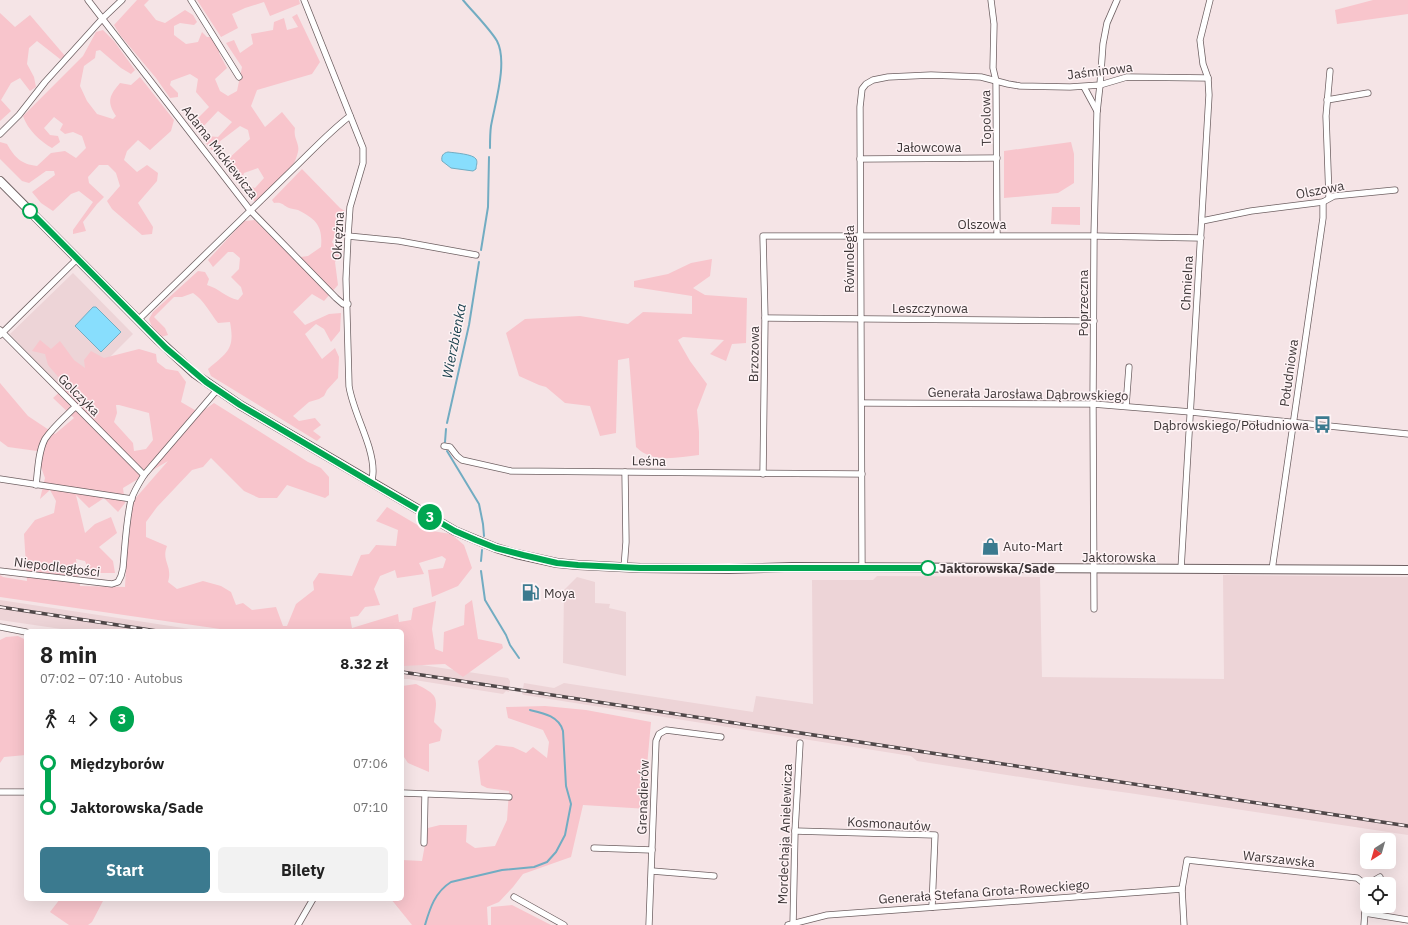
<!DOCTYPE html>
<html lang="pl">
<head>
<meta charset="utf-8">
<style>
  :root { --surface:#fff; --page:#f2f2f2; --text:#222; --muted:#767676; --accent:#3b7a8f }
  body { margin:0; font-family:"IBM Plex Sans",sans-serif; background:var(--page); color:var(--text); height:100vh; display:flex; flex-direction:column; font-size:15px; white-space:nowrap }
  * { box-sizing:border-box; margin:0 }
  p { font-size:13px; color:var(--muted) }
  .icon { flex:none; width:22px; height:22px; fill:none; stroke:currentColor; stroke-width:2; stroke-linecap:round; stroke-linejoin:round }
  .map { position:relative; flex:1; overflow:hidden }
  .sheet { position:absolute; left:24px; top:629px; width:380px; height:272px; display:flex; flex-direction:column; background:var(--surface); border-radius:6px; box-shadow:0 4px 16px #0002 }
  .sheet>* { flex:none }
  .badge { padding:0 8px; border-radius:13px; font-size:14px; line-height:26px }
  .needle { width:26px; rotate:217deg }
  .controls { position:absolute; left:1360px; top:833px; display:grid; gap:8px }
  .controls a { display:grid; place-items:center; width:36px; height:36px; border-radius:6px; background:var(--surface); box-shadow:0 4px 16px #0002; font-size:20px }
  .map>.badge { position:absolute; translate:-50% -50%; box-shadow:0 0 0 2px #fff }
  .legs { display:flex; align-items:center; gap:6px; height:44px; padding:0 16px; font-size:13px }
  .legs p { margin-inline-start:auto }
  .overview { display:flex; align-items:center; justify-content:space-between; height:68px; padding:0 16px }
  h1 { font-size:22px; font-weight:800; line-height:30px }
  .button { display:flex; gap:8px; margin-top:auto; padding:8px 16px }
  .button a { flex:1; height:46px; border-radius:6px; background:var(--accent); color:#fff; font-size:16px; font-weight:800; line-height:46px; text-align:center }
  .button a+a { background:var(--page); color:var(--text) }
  ul { padding:0 16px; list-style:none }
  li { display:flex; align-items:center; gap:14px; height:44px; font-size:15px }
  li i { display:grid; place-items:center; width:6px; height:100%; margin:0 5px; background:currentColor }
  li i::after { content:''; width:10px; height:10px; margin:-5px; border:3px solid; border-radius:50%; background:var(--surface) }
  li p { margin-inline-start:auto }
  li:first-child i { background:linear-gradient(#0000 50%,currentColor 0) }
  li:last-child i { background:linear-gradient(currentColor 50%,#0000 0) }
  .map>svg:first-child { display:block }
  .built { fill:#edd4d7 }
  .green { fill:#f8c5cc; fill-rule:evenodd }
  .water { fill:#88defd; stroke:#72acc2 }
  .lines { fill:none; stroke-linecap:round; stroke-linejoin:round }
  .stream { stroke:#72acc2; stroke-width:2 }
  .minor-casing { stroke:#6e6062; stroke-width:7 }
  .secondary-casing { stroke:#6e6062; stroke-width:10 }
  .minor { stroke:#fff; stroke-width:5.5 }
  .secondary { stroke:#fff; stroke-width:8 }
  .rail-casing { stroke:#504849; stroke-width:3.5 }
  .rail { stroke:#fef3f5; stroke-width:2; stroke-dasharray:6; stroke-linecap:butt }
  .line-1-casing { stroke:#fff; stroke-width:9 }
  .line-1 { stroke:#00a651; stroke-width:6 }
  .stop-1-dot { fill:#fff; stroke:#00a651; stroke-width:2 }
  .labels { text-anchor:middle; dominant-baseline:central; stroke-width:3; stroke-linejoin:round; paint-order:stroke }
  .street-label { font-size:13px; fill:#3d3637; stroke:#fef3f5 }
  .poi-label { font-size:13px; fill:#3d3637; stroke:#fef3f5; text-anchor:start }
  .stop-label { font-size:13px; font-weight:bold; fill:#3d3637; stroke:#fef3f5; text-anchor:start }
  .water-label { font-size:14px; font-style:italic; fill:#163e4b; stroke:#fef3f5 }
</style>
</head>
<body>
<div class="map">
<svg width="1408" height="925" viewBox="0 0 1408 925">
  <rect width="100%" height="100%" fill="#f5e4e6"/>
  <!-- built -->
  <g class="built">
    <path d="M73,273L133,334L70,397L10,334Z"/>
    <path d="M1223,575L1408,577V835L1129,793L1085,787L917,761L911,756L524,695L522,694L524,683L554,688L564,683L753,712L756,696L813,704L812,580H873L877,576L1040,577L1042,677L1224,679Z"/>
    <path d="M577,577L595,582V603L610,604L609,608L626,612V676L563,663L564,590Z"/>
    <path d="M0,600L105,616L203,631H75L0,620Z"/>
    <path d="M402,662L508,678L510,681L509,692L506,691L503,694L408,679H402Z"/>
  </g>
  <!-- green -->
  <g class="green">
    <path d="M137,0H149L144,5L156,20L165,23L185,10L193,15L197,22L194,25L180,23L174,26V35L186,44L198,42L202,32L207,37H217L222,43L219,53L227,68L215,79L220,91L228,96L237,91L242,67L226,43L234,40L240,53L253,44L251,34L273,30L274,22L284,18L287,30L298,27L292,17L297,14L320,62L312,74L257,90L251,106L265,127L282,112L295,128C293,139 300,143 298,152C292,176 274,187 257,203L249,197L243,189L245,185L255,188L264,178L258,168L244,173L241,181C231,175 227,171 227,160L250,139L248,130L240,126L219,142L223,149L215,154L204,141L207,136L218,137L232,122L218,111L201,129L197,130L193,123L209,107L196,92L198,79L190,74L171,81L170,85L178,93V97L170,98L156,78L120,35L114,25Z"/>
    <path d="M197,0H299L300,4L270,16L264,2L245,8L232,14L238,28L221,37Z"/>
    <path d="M1373,0H1408V14L1337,24L1335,10Z"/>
    <path d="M0,13L15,27L30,15L65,56L60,59L37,41L29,48L27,64L34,77L36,87L30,91L20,78L11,83L1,100L11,111L0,121Z"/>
    <path d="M103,30L114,41L135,70L131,74L121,68L100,50L96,51L95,58L84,66L80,86L87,101L97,114L113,119L116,116C106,101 110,95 120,83L131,85L140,77L174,120L171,131L150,150L138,140L127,151L124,160L137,172L147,165L158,173L157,181L138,203L153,227L152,234L142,235L112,209L107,201L120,186L116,173L108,165H99L88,177L89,183L104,197L97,204L83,222L86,231L73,234V230L93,202L79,191L71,194L53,211L41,203L32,192L55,175L54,171H46L29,183L22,181L0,159V142L7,144C15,158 21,164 37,166L51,153L65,151L76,158L86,148L82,136L73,132L65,134L60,130L63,124L54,117L44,128L50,135L58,136L60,142L52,148C41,142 27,129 23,116L83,56L96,32Z"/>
    <path d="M1071,142L1074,154V183L1058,193L1004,198V151Z"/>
    <path d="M302,169L340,208L345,211L332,242L340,255L335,262L338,285L324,301L312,294L293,312L305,325L329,314L341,313L340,331L331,342L324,329L316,324L305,334L322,359L335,348L339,357L338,378L327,390L324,396L319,399L309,402L293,416L299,421L315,418L321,425L313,431L321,437L317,441L211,376L208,369C228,352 235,349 230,322L218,323C210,313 204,300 193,293L182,297H174L154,317L165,328L168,335L161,337L152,327L149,319L153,312L198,271L205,272L209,279L207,285C220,289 225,297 238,300L243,294L241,287L231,277L239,269L240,258L233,252H228L213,267L208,260L244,221L255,220L293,258L308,256L321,247C323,226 316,219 298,210C295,209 291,209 289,208C282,205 283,202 274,203L272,200Z"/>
    <path d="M1052,207H1080V225L1051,224Z"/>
    <path d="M712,259L710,276L693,288L705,295L747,298L746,343L732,344L726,361L710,354L724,340L683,337L678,340L690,361L707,384L697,410L699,432V455C677,457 653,464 636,447L629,358L618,360L616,433L600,436L590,406L565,403L546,387L539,385L519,376L506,333L525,319L580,316L628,324L643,312L692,314V296L634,287V281L668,274L691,263Z"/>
    <path d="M40,340L51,349L60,341L74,360L85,368L84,360L91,351L104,358L139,349L156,354L157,362L166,369L178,371L186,382L181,402L200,413L214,403L308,462L321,468L329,477V495L325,498L287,485L277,498H259L244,491L211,458L203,467L192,470L157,507L146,522V537L167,546C161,562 173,565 168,582L177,589L203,581L221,586L231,592L236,605L243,603L252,610L276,607L283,626H287L296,604L314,590L313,582L319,573L352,576L361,555L369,554L376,545L396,546L398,530L376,521L387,507L426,530L451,534L464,545L472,568L458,586L432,597L428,570L443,568L446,559L442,556L419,563L424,574L397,578L395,570L380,576L374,589L380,605L365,607L358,616L350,617L352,628L398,614L399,622L411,620L413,608L436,601L432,629L435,649L443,652L444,632L464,625L465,605L472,600L478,639L502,644L503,648L463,677L445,664L402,666V631H234L0,597V575L3,577L27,581L24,534L35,520L54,513L56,501L50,490L40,499L45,478L38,459L37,451L8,447L0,441V383L28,416L55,434L74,418L53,398L66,386L48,365L45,354L32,351ZM116,405H119L149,413L153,440L146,449L134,451L133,443L114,422L117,413ZM168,461L133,501L128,527L125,587L80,586L76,559L85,561L90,573H115L113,561L99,547L117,533L111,517L95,524L85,533L76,495L89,508L104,498L118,512L125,503L123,488Z"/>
    <path d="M18,636L26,640V730L24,731L26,735V755L4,757L0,763V640L6,637Z"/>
    <path d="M416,684C440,696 437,697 434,722L442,730L440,741L429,744V772L408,763L402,754V686Z"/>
    <path d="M545,706L586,710L651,722L647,766L648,809L583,805L571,857L523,874L513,887L499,902L487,907L488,925H412L391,899H402V860L422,861L428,828L440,825H467L466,842L475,848L495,846L507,820L509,791L487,788L481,785L478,761L496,745L513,747L526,753L533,747L547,758L549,742L543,730L508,718L506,707Z"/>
    <path d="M60,899H104L92,922L88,925H69L50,912Z"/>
    <path d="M512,905L551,925H491V907Z"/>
  </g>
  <!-- water -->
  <g class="water">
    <path d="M448,152C455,153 473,154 476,159C478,162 476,166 476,169L473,171L451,168L442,161C441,156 443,153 448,152Z"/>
    <path d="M93,307H96L121,332L101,352L75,326Z"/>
  </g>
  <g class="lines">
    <!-- stream -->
    <g class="stream">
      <path d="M463,0C472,11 490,29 497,41C508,62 495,103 491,126C490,133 490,141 490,148"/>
      <path d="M481,250L488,207L489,157"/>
      <path d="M447,423L469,325L479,262"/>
      <path d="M445,442L446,429"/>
      <path d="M447,451L479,504L483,524L484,536"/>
      <path d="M481,561L482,550"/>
      <path d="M481,571L485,600L506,635L510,645L519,658"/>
      <path d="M425,925C430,908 435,892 451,882L502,870L534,867L547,862L556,852L565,835L571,804L566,786L563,731C559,716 543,713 530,710"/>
    </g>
    <defs>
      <g id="minor">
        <path d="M88,0L250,210L336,298L343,304H348"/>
        <path d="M191,0L239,77"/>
        <path d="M304,0L363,148V163L350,207L348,236L346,279L349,386C353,413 373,444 373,471C373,475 372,479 372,483"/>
        <path d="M991,0L994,24L993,68L996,81L997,235"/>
        <path d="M1084,87L1097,111"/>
        <path d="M1327,100L1368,93"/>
        <path d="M0,134L19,115L45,82L102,19L122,0"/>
        <path d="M860,159L997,158"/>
        <path d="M1329,198L1326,116L1330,71"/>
        <path d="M1202,221L1251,211L1323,202L1334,196L1395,190"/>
        <path d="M348,236L399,241L476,255"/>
        <path d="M765,318L1094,321"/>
        <path d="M138,320C189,271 239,221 290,172C310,153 329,132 350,116"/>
        <path d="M0,330L144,475"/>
        <path d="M0,335L77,259"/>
        <path d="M862,403L1093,404L1191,412L1408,434"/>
        <path d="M1126,406L1129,367"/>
        <path d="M444,446L450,447L457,456L462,460L511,471L862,474"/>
        <path d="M763,474L765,318L763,236H1094L1201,238"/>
        <path d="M0,479L132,499"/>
        <path d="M36,485C38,470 38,452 45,439C53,427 65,417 75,407"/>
        <path d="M624,568L626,542L625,472"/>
        <path d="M862,568L860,107L862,89L866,84L873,80L888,77L931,75L981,77L1008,84L1020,86L1070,87L1100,85L1127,77L1208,78"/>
        <path d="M1181,569L1209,95L1208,78L1203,64L1200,40L1210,0"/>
        <path d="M1272,570L1323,218V202"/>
        <path d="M0,571L112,584L118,582L121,576L123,568C125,546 126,522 131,500C134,491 139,483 144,475L217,390"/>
        <path d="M1094,609L1093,404L1094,236L1097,112L1100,85L1103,44L1107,23L1117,0"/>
        <path d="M0,627L26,632"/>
        <path d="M0,792H26"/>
        <path d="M402,793L509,797"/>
        <path d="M795,831L935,835L932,907"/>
        <path d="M424,843L425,794"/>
        <path d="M594,848L652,850"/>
        <path d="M652,871L714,876"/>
        <path d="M1368,884L1380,877"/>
        <path d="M514,897L564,925"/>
        <path d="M1365,913L1408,920"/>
        <path d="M298,925L313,899"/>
        <path d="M649,925L656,741L659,734L666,730L721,737"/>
        <path d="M788,925L827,915L1182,889"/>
        <path d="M793,925L795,831L800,743"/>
        <path d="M1184,925L1182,889L1187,860L1357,878L1366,885"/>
        <path d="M1364,925L1367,885"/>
      </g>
      <path id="secondary" d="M0,181L157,339L195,374L240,405L455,531L496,548L516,554L557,563L578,565L640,568L729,569L792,567L1408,570"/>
    </defs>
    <!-- minor casing -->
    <use href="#minor" class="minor-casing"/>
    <!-- secondary casing -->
    <use href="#secondary" class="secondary-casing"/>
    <!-- minor -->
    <use href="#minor" class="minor"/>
    <!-- secondary -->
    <use href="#secondary" class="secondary"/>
    <defs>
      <g id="rail">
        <path d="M0,607L157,631"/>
        <path d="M402,672L1408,826"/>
      </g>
    </defs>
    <!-- rail casing -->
    <use href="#rail" class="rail-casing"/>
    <!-- rail -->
    <use href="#rail" class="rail"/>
  </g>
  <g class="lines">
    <defs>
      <path id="line-1" d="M30,211L166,348L206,382L240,405L372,483L455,531L476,540L496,548L523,555L557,563L578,565L640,568H928"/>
    </defs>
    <!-- line-1 casing -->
    <use href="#line-1" class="line-1-casing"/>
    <!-- line-1 -->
    <use href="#line-1" class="line-1"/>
  </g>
  <!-- icons -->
  <defs>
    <symbol id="bus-bare" viewBox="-9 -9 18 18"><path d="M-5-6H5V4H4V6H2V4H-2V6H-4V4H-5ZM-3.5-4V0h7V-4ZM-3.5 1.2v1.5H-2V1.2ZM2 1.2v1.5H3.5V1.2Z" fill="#3b7a8f" stroke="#fef3f5" stroke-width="2.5" paint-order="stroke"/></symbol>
    <symbol id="shop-bare" viewBox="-9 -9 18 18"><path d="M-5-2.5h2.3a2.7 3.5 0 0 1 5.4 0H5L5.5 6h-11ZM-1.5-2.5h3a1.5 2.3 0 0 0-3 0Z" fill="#3b7a8f" stroke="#fef3f5" stroke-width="2.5" paint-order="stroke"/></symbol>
    <symbol id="fuel-bare" viewBox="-9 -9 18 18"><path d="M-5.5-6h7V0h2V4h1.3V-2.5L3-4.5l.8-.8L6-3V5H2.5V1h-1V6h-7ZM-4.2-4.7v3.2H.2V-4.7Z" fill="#3b7a8f" stroke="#fef3f5" stroke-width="2.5" paint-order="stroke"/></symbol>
  </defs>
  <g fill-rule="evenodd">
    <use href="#bus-bare" x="1310" y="412" width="25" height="25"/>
    <use href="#shop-bare" x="978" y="534" width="25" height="25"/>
    <use href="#fuel-bare" x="518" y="580" width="25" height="25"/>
  </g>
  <!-- markers -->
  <g class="stop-1-dot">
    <circle cx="30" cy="211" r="7"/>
    <circle cx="928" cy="568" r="7"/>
  </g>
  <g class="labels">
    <!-- street labels -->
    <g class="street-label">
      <text transform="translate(1100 71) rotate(-7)">Jaśminowa</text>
      <text transform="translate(986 118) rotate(-91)">Topolowa</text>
      <text x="929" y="147">Jałowcowa</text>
      <text transform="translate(220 152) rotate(52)">Adama Mickiewicza</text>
      <text transform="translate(1320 190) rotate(-11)">Olszowa</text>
      <text x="982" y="224">Olszowa</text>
      <text transform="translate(338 236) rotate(-87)">Okrężna</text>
      <text transform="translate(849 259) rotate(-90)">Równoległa</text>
      <text transform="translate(1187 283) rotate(-87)">Chmielna</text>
      <text transform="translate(1083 303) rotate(-90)">Poprzeczna</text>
      <text x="930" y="308">Leszczynowa</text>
      <text transform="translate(754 354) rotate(-89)">Brzozowa</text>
      <text transform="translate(1289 373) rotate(-82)">Południowa</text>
      <text transform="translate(1028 394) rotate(1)">Generała Jarosława Dąbrowskiego</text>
      <text transform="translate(79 395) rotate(45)">Golczyka</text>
      <text transform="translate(649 461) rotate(1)">Leśna</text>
      <text x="1119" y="557">Jaktorowska</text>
      <text transform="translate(57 567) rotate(7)">Niepodległości</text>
      <text transform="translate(643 797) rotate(-88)">Grenadierów</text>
      <text transform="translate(889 824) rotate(3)">Kosmonautów</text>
      <text transform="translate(785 834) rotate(-88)">Mordechaja Anielewicza</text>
      <text transform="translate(1279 859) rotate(6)">Warszawska</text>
      <text transform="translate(984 892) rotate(-4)">Generała Stefana Grota-Roweckiego</text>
    </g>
    <!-- poi labels -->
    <g class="poi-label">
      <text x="1309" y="425" text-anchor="end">Dąbrowskiego/Południowa</text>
      <text x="1003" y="546">Auto-Mart</text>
      <text x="544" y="593">Moya</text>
    </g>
    <!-- stop labels -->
    <g class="stop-label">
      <text x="939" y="568">Jaktorowska/Sade</text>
    </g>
    <!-- water labels -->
    <g class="water-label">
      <text transform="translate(454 341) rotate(-79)">Wierzbienka</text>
    </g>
  </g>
</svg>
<div class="controls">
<a><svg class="needle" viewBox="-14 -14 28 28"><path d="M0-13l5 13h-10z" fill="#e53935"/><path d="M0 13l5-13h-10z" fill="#767676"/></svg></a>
<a><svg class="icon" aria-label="locate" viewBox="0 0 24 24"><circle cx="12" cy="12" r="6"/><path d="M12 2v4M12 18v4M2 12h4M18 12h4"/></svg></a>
</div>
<b class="badge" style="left:430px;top:517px;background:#00a651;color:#fff">3</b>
<section class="sheet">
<div class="overview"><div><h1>8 min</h1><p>07:02 – 07:10 · Autobus</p></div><b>8.32 zł</b></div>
<div class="legs"><svg class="icon" aria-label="walk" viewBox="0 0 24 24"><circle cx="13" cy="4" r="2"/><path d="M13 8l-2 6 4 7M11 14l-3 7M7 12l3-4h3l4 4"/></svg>4<svg class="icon" aria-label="forward" viewBox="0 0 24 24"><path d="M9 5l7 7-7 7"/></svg><b class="badge" style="background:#00a651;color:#fff">3</b></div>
<ul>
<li><i style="color:#00a651"></i><b>Międzyborów</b><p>07:06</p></li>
<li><i style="color:#00a651"></i><b>Jaktorowska/Sade</b><p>07:10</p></li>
</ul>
<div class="button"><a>Start</a><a>Bilety</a></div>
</section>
</div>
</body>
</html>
